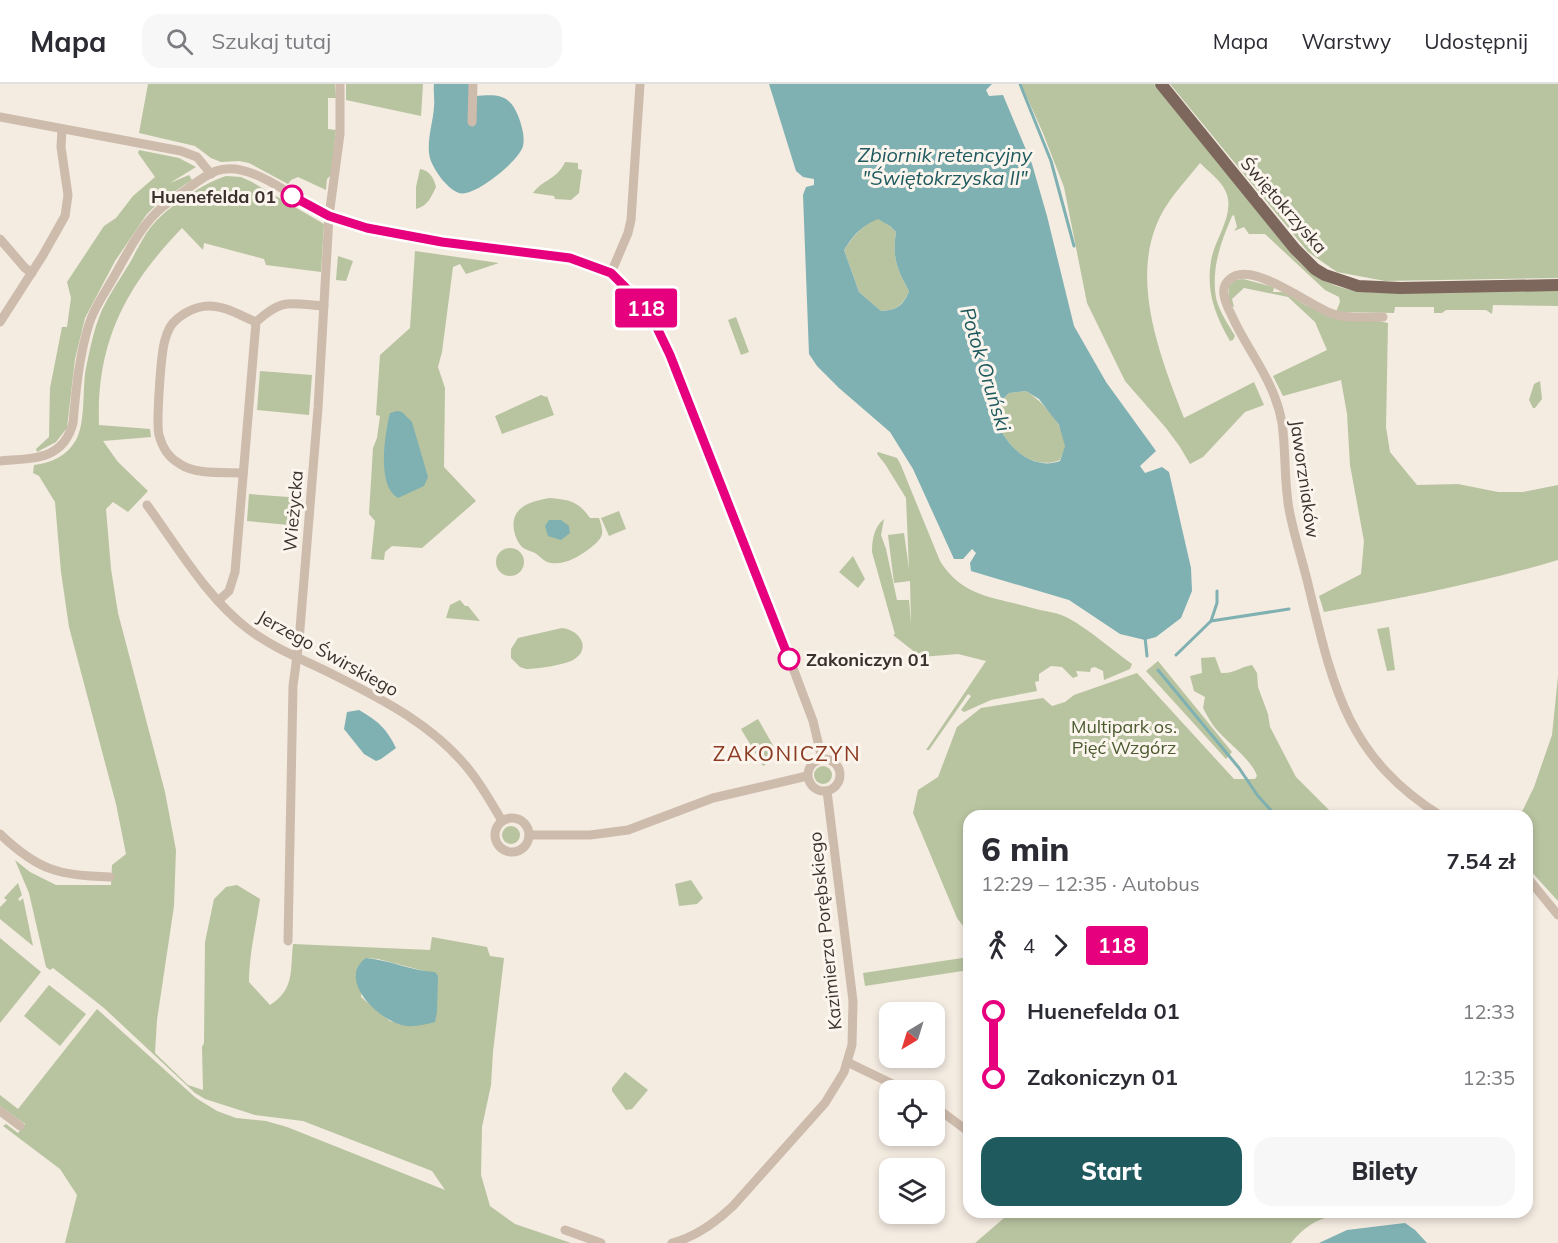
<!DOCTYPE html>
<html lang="pl">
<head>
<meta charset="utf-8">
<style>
  :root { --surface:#fff; --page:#f7f7f7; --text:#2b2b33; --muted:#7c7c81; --line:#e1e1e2; --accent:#1f5a5e }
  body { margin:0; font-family:Mulish,sans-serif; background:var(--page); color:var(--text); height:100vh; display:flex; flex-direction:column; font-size:22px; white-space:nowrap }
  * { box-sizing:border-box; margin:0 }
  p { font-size:20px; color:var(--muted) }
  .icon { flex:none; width:33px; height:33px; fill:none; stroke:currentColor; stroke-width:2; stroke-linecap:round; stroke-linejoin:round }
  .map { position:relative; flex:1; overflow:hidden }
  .sheet { position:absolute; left:963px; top:726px; width:570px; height:408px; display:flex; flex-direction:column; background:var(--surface); border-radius:18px; box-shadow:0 3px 9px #0003 }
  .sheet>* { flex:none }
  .badge { padding:0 12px; border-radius:4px; font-size:21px; line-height:39px }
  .needle { width:39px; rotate:218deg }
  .controls { position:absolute; left:879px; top:918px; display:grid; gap:12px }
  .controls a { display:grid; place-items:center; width:66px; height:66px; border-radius:12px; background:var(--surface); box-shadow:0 3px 9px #0003; font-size:30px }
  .map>.badge { position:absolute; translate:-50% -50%; box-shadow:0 0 0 3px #fff }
  .legs { display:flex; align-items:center; gap:9px; height:66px; padding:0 18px; font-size:20px }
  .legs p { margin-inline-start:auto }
  .head { display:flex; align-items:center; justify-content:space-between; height:102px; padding:0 18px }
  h1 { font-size:33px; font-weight:800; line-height:45px }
  .primary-button { display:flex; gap:12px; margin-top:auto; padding:12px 18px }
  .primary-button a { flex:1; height:69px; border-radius:18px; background:var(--accent); color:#fff; font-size:24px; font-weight:800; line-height:69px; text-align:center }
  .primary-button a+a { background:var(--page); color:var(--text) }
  ul { padding:0 18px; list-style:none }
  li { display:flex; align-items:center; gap:21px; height:66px; font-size:22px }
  li i { display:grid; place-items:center; width:9px; height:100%; margin:0 8px; background:currentColor }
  li i::after { content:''; width:15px; height:15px; margin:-8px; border:4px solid; border-radius:50%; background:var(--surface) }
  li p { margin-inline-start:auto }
  li:first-child i { background:linear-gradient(#0000 50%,currentColor 0) }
  li:last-child i { background:linear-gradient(currentColor 50%,#0000 0) }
  header { display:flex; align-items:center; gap:36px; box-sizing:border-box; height:84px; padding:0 30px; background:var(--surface); border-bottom:2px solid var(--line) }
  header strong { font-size:28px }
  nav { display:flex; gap:33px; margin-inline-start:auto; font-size:21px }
  .search { width:420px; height:54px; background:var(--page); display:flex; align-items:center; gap:15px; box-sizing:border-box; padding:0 21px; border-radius:18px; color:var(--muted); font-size:22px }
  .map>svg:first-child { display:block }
  .green { fill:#b8c4a0; fill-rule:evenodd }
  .water { fill:#7fb0b2; fill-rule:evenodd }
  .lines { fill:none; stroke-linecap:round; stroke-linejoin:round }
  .stream { stroke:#7fb0b2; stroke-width:3 }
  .minor { stroke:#cdbbac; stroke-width:9 }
  .major { stroke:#7d675c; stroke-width:12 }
  .line-1-casing { stroke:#fff; stroke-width:14 }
  .line-1 { stroke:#e6007e; stroke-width:9 }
  .stop-1-dot { fill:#fff; stroke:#e6007e; stroke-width:3 }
  .labels { text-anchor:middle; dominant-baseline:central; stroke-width:6; stroke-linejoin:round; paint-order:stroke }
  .stop-label { font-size:18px; font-weight:bold; fill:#3b302b; stroke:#fbf5ee; text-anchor:end }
  .street-label { font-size:18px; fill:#3b302b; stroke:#fbf5ee }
  .park-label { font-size:18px; fill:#4a5a2e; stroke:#fbf5ee }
  .water-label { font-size:20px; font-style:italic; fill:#1f5a5e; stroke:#fbf5ee }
  .quarter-label { font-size:21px; letter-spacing:1.5px; fill:#8c3b22; stroke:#fbf5ee }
</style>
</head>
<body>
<header>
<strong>Mapa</strong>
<div class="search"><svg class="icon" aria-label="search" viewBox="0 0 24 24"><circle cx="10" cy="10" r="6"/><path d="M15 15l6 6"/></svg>Szukaj tutaj</div>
<nav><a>Mapa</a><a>Warstwy</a><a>Udostępnij</a></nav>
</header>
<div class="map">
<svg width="1558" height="1159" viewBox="0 0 1558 1159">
  <rect width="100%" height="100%" fill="#f4ebe1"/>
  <!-- green -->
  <g class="green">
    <path d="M148,0H335L336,14H328V45L336,46L331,91L327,95L326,106L298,93L291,96L288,100L249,79L239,77L221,78L211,74L195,62L139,49Z"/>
    <path d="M346,0H423L421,32L346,16Z"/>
    <path d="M1021,0H1154L1295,174C1324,204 1349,208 1389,209L1558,206V222L1493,221L1492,230L1486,226H1446L1442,229H1434V223H1395L1394,229L1336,228L1340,218L1339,213L1325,206L1265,150H1249L1244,143L1234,147L1237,143L1234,131L1232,132C1221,158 1211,184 1216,214C1219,227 1228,240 1235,252L1233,256L1230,257C1215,231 1206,208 1211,177C1214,155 1237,129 1225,106C1221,97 1207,86 1200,79C1184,99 1165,118 1156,142C1132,203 1162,277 1184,334L1254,298L1264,321L1245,328L1203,373L1190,380L1180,363L1166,344L1125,297L1087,219L1064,103L1043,49Z"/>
    <path d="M1170,0H1558V194L1385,197L1337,188L1308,168Z"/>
    <path d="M139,66L179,74L196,83L170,99L189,91L192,96L159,118L147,130L115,177L85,234L75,275L67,344L56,358L37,368L36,365L49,353L50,304L62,243H67L71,214L67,198L104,142L116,134L133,112L155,93L138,69Z"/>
    <path d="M565,78L578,79V85L582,86L579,109L571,116L555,115L554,112L533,109C543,95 557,96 565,78Z"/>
    <path d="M420,85C429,86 434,94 436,103C431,113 428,122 416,125V103Z"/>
    <path d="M226,92L241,93L252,98L324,140L321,188L266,181L264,175L204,159L203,166L182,144C126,202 96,258 99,341L150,345L151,353L103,357L118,378L148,407L128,428L113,418L106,425L111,485L118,529L165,708L176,766L174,822L157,936L155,969L188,1001L203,1006L202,963L204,959L205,858L214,815L226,803L237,801L260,815C256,843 249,870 249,898L270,921C295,905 290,887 293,860L430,866L432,853L487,863L490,872L504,874L493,968L491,1001L482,1043L481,1091L490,1122L515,1140L571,1159H65L77,1111L60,1085L3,1042L6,1040L18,1049L25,1040L0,1022V1011L18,1025L97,925L196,1014L217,1027L236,1034L266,1037L287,1043L445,1106L432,1087L303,1037L255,1031L205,1015L195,1009L104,924L53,884L50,886L46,883L29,809L15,776L30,788L56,801H111L112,781L126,770L116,720L69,543L61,488L55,418L39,392L33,389L34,381C51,379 67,372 76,356C86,338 82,305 86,284C90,265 94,244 102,226C110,209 122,192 132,175C139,162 146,147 157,136C173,120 204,99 226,92ZM366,874L378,875L424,887L436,919L437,928L406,942L390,937L361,913Z"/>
    <path d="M878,134L890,142L896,148C892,174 897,185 909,207C902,222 897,226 881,227L859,208L844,166C854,152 862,141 878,134Z"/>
    <path d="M415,167L499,179L466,190L460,180L453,183L442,268L438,283L445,304L444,383L476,417L422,464L392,462L385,468L384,476L371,475L375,437L369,430L373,364L377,354L380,332L376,331L380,271L410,244Z"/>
    <path d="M338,172L353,177L346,197L336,196Z"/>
    <path d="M1243,195L1270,202L1274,203L1273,208H1284L1307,222L1388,239L1386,343L1390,368L1417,401L1458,400L1498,408H1523L1558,401V476C1481,499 1403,514 1324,528L1319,512L1361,490L1364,457L1350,381L1347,330L1341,296L1283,312L1273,292L1327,266L1315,238L1288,213L1244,204L1232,215L1234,223L1231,222L1228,215L1229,202L1235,196Z"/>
    <path d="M736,233L749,268L741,271L728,236Z"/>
    <path d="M260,287L312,291L309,331L257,326Z"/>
    <path d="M1540,297L1542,315L1535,324H1533L1529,316L1534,300Z"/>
    <path d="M1026,307C1042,317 1066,342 1065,363C1064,367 1061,373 1060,376C1033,387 1007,364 997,339C995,333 997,326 998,320L1009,309Z"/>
    <path d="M541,311L546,313L547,312L554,331L502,350L495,332Z"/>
    <path d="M878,368L897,374L900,379L940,477C964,515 997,513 1036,525C1047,528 1057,528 1068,534C1090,546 1111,565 1132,580L1130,585L1104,596L1103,587L1095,583L1091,584L1090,588L1076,587L1078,592L1073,594L1062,583L1051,582L1039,590V597L1035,598L1037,607L991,616L964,628L961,626L971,612L968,610L929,666H926L986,577L958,570L921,573L893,551L895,550L872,468C872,456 874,443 884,435L881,451L886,465L897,516H909L911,540L910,497L894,499L888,451L904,449L909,485L906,414L885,380L877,370Z"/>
    <path d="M249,410L302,414L300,442L247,437Z"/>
    <path d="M550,414C570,416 578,417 590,434H599C605,451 603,454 589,465C578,473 565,481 551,479C544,478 540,472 535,469C531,467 526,466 522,463C518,459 515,452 514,446C510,423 531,417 550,414Z"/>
    <path d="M619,427L626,445L609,452L601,434Z"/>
    <circle cx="510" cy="478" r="14"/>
    <path d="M853,472L865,495L858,504L839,488Z"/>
    <path d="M460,516L465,522H468L480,537L446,534L450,521Z"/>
    <path d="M1389,543L1395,586L1387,587L1377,545Z"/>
    <path d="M562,544C580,546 592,565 573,576C564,581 536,585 526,585L520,583L511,574V565L518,554Z"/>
    <path d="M1215,573L1221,589C1235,590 1239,583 1252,581L1257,589L1258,603L1268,630L1270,643L1296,693L1335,732H969V850L957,834L913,729L918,706L938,693L957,643L981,624L1043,614L1052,622L1065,618L1074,611L1137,589L1234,695H1255L1257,692C1253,677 1226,657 1216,645C1211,639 1207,631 1203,624L1205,613L1194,607L1190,592L1202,589L1201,574Z"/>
    <path d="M1158,577L1232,668L1226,675L1146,587Z"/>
    <path d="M1558,592V817L1527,783V732H1520L1534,703L1552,651Z"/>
    <path d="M758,635L779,672L763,682L741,645Z"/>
    <circle cx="823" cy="691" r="9"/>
    <circle cx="511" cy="751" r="9"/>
    <path d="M691,796L703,814L697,820L679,822L675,800Z"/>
    <path d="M18,799L22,811L18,815L20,817L23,814L33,862L0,835V823L7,816L4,814Z"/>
    <path d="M0,854L41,888L0,939Z"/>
    <path d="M969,873V886L865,902L863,889Z"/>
    <path d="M49,901L86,930L60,962L24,932Z"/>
    <path d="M625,988L648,1006L632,1025L626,1026L612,1007V1004Z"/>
    <path d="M1011,1128H1352C1323,1134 1311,1135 1291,1159H975Z"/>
  </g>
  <!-- water -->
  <g class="water">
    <path d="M434,0H470L475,12C499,10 510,10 519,34C522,43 525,53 523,62C520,76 474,114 459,109C447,105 433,85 430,74C426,58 433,39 434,23C435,15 433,8 434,0Z"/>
    <path d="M769,0H992L986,6L989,12L1003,11L1032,80L1047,132L1074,242L1106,298L1156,367L1140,382L1145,389L1162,383L1169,388L1191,484L1192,507L1181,534L1156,553L1145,556L1120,550L1069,516L971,487L970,479L976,469L972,465L963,475H954L913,385L890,348L839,304L817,282L809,270L803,111L806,103L814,101V95L803,93L796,87ZM878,135L890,142L896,148C892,174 897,185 909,207C903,222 897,226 881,227L859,208L844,166C853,152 862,141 878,135ZM1026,307L1039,315L1059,341L1065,362L1060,377C1033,387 1007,364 997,338C995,333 997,325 998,320L1009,309Z"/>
    <path d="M397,327L402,328L412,338L428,393L424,402L398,414C376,402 385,349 390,329Z"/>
    <path d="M549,436H561L569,442L570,449L561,456L548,452L545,442Z"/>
    <path d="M359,626C378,637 386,644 396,664L381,675L376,677L364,670L344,645L347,628Z"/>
    <path d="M366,874C390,876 412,887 435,888L438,892L437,928L435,938C426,940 416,943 407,942C382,940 335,896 366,874Z"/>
    <path d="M1405,1139L1415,1146L1427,1159H1319L1347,1146Z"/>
  </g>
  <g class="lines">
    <!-- stream -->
    <g class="stream">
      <path d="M1020,0L1051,77L1074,162"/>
      <path d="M1211,537L1289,525"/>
      <path d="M1145,553L1147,572"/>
      <path d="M1176,571L1211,537L1217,519V507"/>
      <path d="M1158,586L1239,684L1258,712L1276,732"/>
    </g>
    <!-- minor -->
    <g class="minor">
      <path d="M0,33L181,67L197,73L211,90"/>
      <path d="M472,38L473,0"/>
      <path d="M0,155L25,184L32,189"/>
      <path d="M611,189L628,149L631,136L640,0"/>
      <path d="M1383,233C1367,233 1349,235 1333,230C1311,223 1251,175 1230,195C1225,199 1223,205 1224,211C1225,219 1229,226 1232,232C1243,257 1260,279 1271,304C1276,315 1280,327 1282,339C1286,367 1284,397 1289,425C1294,452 1303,478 1309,504C1333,604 1348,674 1441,732"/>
      <path d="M0,238L43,171L65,132L68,111L61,63L62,45"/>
      <path d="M0,377C32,374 63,377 73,339C76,305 79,272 89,240C94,224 104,210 112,196C125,174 136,150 154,131C163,121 175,114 186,106C195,99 206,91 216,87C252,74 299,120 331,133C388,156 458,160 518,167C549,171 584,172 611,189C629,201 648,225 658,243L793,584L813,637L822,675"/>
      <path d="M243,389C224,388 196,391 180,380C169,374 162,363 159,351C156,339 161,268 165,256C166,252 168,247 170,243C178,231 195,222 209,222C226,222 241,232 256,238"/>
      <path d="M147,421C177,462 207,514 248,545C273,564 304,576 332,590C382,615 435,642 470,687C482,702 492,720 502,737"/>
      <path d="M218,517L229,507L235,488L256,238C284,213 289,220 324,222"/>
      <circle cx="824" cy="691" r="16"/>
      <circle cx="512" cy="751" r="17"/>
      <path d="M0,750C39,787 58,791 110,793"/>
      <path d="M529,751H590L628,746L713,714L807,692"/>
      <path d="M1527,793L1558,831"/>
      <path d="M288,857L293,602L299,557L318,324L329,132L340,50V0"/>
      <path d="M847,978L905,1006"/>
      <path d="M934,1022L969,1048"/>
      <path d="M0,1027L20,1042"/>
      <path d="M565,1146L601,1159"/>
      <path d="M672,1159C696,1153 715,1139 733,1122L825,1019L844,988L852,961L853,917L827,707"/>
    </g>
    <!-- major -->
    <path class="major" d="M1161,0L1295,165L1315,185L1325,191L1358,202L1400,204L1558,201"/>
  </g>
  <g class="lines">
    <defs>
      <path id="line-1" d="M292,112L329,132L367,144L442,158L570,174L600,185L611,189L649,227L670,271L789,575"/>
    </defs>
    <!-- line-1 casing -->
    <use href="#line-1" class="line-1-casing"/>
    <!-- line-1 -->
    <use href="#line-1" class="line-1"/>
  </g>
  <!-- markers -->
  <g class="stop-1-dot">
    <circle cx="292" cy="112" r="10"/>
    <circle cx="789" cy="575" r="10"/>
  </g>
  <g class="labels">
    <!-- stop labels -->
    <g class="stop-label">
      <text x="276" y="112">Huenefelda 01</text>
      <text x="806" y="575" text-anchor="start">Zakoniczyn 01</text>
    </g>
    <!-- street labels -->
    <g class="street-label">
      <text transform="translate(1284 121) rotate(49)">Świętokrzyska</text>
      <text transform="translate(1305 395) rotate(82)">Jaworzniaków</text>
      <text transform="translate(293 427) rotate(-85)">Wieżycka</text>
      <text transform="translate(328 569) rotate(29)">Jerzego Świrskiego</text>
      <text transform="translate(825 847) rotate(-96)">Kazimierza Porębskiego</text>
    </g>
    <!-- park labels -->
    <g class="park-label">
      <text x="1124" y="642">Multipark os.<tspan x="1124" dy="21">Pięć Wzgórz</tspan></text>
    </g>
    <!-- water labels -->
    <g class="water-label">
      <text x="945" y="70">Zbiornik retencyjny<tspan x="945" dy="23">"Świętokrzyska II"</tspan></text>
      <text transform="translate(986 285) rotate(73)">Potok Oruński</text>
    </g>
    <!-- quarter labels -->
    <g class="quarter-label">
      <text x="787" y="669">ZAKONICZYN</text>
    </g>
  </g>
</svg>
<div class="controls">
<a><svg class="needle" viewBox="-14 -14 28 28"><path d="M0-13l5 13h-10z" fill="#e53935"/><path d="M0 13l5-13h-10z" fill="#7c7c81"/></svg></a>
<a><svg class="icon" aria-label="locate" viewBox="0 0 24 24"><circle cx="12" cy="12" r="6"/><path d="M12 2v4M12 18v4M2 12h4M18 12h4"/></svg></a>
<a><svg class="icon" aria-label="layers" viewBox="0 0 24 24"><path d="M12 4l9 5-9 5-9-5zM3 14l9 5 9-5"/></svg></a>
</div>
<b class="badge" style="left:646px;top:224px;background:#e6007e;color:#fff">118</b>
<section class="sheet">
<div class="head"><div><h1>6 min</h1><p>12:29 – 12:35 · Autobus</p></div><b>7.54 zł</b></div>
<div class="legs"><svg class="icon" aria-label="walk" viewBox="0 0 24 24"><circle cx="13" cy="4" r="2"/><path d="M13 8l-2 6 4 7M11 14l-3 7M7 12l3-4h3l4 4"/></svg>4<svg class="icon" aria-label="forward" viewBox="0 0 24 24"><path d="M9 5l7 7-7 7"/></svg><b class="badge" style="background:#e6007e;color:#fff">118</b></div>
<ul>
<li><i style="color:#e6007e"></i><b>Huenefelda 01</b><p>12:33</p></li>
<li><i style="color:#e6007e"></i><b>Zakoniczyn 01</b><p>12:35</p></li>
</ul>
<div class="primary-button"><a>Start</a><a>Bilety</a></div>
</section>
</div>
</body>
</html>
